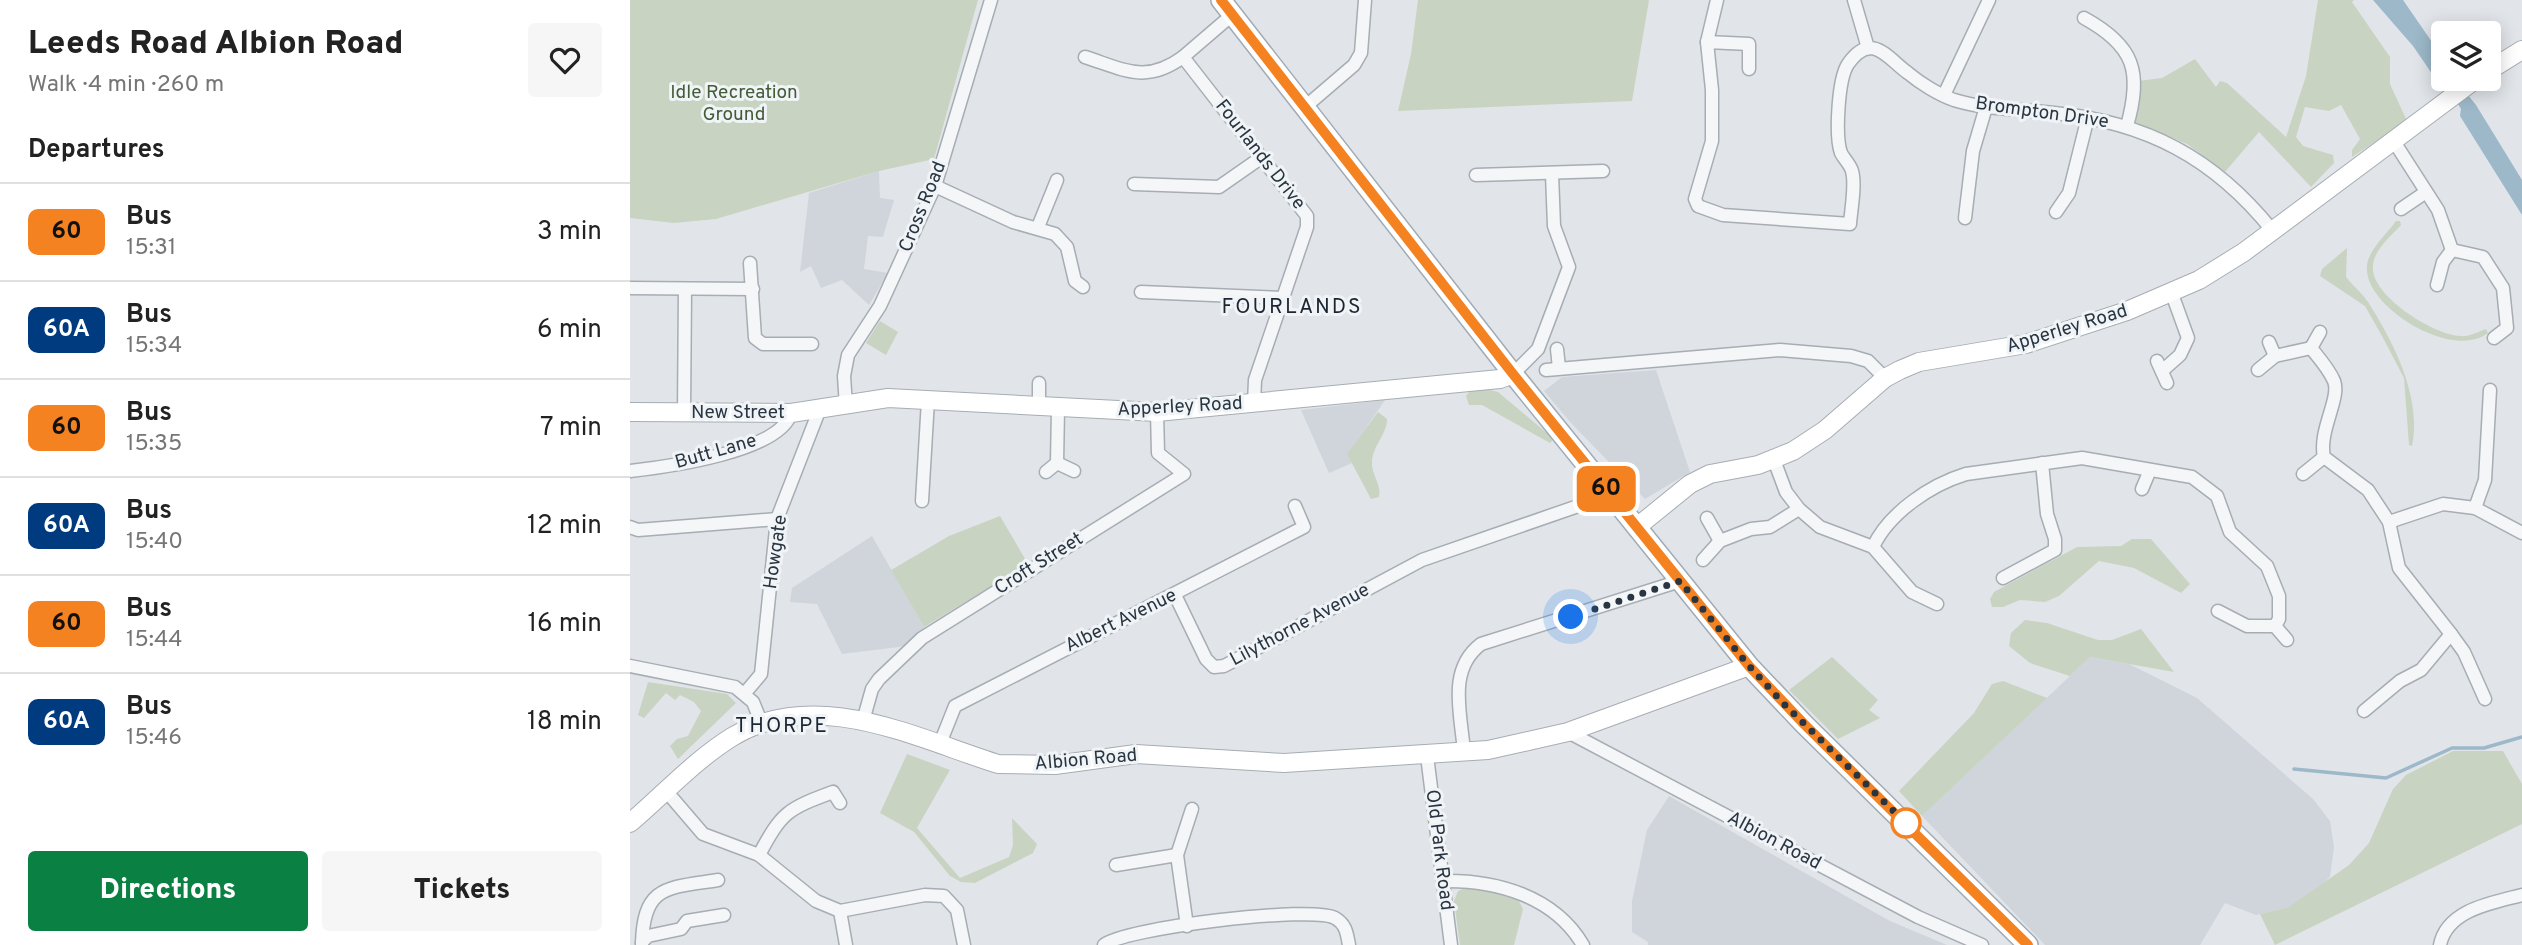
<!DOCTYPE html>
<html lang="en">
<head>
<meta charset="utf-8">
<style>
  :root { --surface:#fff; --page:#f6f6f6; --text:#222; --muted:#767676; --line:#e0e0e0; --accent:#0b8043 }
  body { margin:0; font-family:Overpass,sans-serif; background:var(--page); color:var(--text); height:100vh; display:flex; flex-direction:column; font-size:26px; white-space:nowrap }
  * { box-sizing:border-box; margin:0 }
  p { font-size:23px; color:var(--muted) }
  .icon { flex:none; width:38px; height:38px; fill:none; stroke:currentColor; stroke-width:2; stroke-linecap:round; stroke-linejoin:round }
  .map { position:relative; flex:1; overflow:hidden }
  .panel { display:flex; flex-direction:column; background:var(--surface); width:630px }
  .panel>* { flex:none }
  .badge { padding:0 14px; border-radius:10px; font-size:24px; line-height:46px }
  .fabs { position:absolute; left:1801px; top:21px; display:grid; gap:14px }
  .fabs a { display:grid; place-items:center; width:70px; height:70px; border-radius:7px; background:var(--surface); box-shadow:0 4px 18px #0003; font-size:35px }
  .you { position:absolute; width:35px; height:35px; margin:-18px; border:5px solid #fff; border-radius:50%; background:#1a73e8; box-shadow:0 0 0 10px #1a73e833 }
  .map>.badge { position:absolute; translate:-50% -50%; box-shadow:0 0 0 4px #fff }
  h2 { padding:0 28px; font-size:26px; line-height:63px }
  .round { display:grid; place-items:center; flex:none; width:74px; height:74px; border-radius:7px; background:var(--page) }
  .headline { display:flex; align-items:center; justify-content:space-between; height:119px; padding:0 28px }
  h1 { font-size:33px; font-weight:800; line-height:52px }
  .cta { display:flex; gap:14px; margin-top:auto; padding:14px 28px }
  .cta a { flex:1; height:80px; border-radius:7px; background:var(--accent); color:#fff; font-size:28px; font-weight:800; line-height:80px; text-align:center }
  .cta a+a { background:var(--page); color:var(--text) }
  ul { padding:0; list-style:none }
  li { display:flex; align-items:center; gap:21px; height:98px; padding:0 28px; border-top:2px solid var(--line) }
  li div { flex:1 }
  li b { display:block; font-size:26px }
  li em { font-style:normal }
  li .badge { min-width:77px; font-weight:700; text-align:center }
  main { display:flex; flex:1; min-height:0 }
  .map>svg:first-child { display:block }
  .built { fill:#cfd5db }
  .green { fill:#c9d3c2 }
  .water { fill:#9cb8c9 }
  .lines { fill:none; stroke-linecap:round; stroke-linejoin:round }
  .stream { stroke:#9cb8c9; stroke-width:3.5 }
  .street-casing { stroke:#a6adb3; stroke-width:15 }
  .secondary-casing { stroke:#a6adb3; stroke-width:20 }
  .primary-casing { stroke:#a0abb5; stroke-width:22 }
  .street { stroke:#f4f6f8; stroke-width:12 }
  .secondary { stroke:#fff; stroke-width:18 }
  .primary { stroke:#fff; stroke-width:19 }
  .line-casing { stroke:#fff; stroke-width:16 }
  .line { stroke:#f58220; stroke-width:10 }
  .walk { stroke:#293541; stroke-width:7; stroke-dasharray:0 12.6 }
  .stop-dot { fill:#fff; stroke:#f58220; stroke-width:3.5 }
  .labels { text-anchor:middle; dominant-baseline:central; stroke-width:6; stroke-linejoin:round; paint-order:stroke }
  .park-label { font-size:19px; fill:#435c37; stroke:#f0f4f7 }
  .street-label { font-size:19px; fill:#293541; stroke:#f0f4f7 }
  .neighbourhood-label { font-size:21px; letter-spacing:2px; fill:#1c2632; stroke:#f0f4f7 }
</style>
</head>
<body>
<main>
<section class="panel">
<div class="headline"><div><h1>Leeds Road Albion Road</h1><p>Walk · 4 min · 260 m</p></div><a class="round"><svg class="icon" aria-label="heart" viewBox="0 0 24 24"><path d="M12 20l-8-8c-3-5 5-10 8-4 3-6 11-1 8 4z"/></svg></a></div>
<h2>Departures</h2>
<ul>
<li><span class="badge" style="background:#f58220;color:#111">60</span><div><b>Bus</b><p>15:31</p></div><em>3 min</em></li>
<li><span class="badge" style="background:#003b80;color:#fff">60A</span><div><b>Bus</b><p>15:34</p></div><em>6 min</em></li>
<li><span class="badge" style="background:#f58220;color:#111">60</span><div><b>Bus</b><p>15:35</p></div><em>7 min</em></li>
<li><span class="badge" style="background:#003b80;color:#fff">60A</span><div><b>Bus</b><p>15:40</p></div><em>12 min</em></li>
<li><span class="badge" style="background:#f58220;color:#111">60</span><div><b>Bus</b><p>15:44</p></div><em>16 min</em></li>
<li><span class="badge" style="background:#003b80;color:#fff">60A</span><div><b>Bus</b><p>15:46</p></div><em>18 min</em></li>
</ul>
<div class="cta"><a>Directions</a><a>Tickets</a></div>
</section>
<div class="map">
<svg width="1892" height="945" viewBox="0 0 1892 945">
  <rect width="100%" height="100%" fill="#e1e5e9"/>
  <!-- built -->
  <g class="built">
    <path d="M249,171L250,198L264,200L253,237L238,236L234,269L258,273L239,305L212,280L191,288L181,266L170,272L179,193Z"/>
    <path d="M1026,370L1060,472L1015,499L941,423L914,391L932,377Z"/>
    <path d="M755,400L718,454L722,463L699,473L671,410Z"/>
    <path d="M242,536L294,627L277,646L212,654L187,604L160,602L162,588Z"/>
    <path d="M1460,657L1499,664L1567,698L1683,799L1700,821L1704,847L1700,877L1683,893L1659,907L1626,915L1595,903L1570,945H1415L1292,816Z"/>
    <path d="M1039,796L1260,921L1317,945H1018V942L1002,932V901L1017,830Z"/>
  </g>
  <!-- green -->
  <g class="green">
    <path d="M0,0H348L304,159L249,171L86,219L44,223L0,218Z"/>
    <path d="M788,0H1019L1002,101L768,111L781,54Z"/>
    <path d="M1688,0H1724L1722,2L1760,57V84L1777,121L1722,157V150L1730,139L1711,105L1699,111L1675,107L1666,137L1673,146L1703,155L1704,163L1681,187L1629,132L1595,172L1557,144L1503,121L1508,81L1532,78L1565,59L1586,87L1590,81L1597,83L1656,137L1676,76Z"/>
    <path d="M1766,221H1770L1771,225C1762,235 1744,250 1743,265C1739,295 1804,335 1830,336C1839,337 1848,332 1856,329L1858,333C1822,361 1733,306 1737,266C1738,250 1757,234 1766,221Z"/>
    <path d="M1717,248L1716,277C1723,286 1732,293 1738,302C1764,343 1792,397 1782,446L1779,445L1774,378L1752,336L1735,306L1690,276L1692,269Z"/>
    <path d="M250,321L268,332L256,355L236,343Z"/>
    <path d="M856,389L868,392L924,439L920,443L852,405H839L836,396L840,391Z"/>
    <path d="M748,412L757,419C757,435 742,446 742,463C742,476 752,485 749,497L741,499L717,454Z"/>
    <path d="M370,516L398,564L294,627L261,570L319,536Z"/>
    <path d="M1502,539H1521L1560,584L1551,593L1504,568L1469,561L1429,596L1415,602L1390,600L1373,607H1362L1360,599L1364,592L1447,547L1491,546Z"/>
    <path d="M1395,620L1417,623L1468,640H1482L1511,629L1544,672L1460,657L1440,676L1400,663L1379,646L1381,633Z"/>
    <path d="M1202,657L1248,700L1239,710L1250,718L1208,739L1159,690Z"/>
    <path d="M1373,681L1417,698L1292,816L1269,791L1344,713L1362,684Z"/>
    <path d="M18,682L97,694L106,703L48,759L40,746L47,739L58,736L71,711L64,702L50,695L45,700L36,693L14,718L8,715Z"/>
    <path d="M1823,751H1873L1892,784V824L1645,945L1630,914L1659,907L1719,865L1739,843L1763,789L1776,775Z"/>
    <path d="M277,754L320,770L287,828L330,878L379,857L383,845L382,818L407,844L403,853L345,883L331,882L320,876L284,832L250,813Z"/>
    <path d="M838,887L858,889L887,897L893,909L884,945H830L824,901L828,891Z"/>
  </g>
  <!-- water -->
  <path class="water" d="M1743,0H1773L1813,58V79H1825L1846,105L1892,180V215L1830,116L1831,109L1816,84L1807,81L1783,46Z"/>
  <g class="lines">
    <!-- stream -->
    <path class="stream" d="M1664,769L1756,778L1822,748H1854L1892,737"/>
    <defs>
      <g id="street">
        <path d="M1224,0L1238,48"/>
        <path d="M602,15L553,57L677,216V227L625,380L624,403"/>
        <path d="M1454,18C1505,46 1512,72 1497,126"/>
        <path d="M1077,42L1087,0"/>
        <path d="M455,57C495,70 516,84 553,57"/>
        <path d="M1119,69V44L1077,42L1082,90V141L1065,199L1068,206L1093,215L1220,224C1221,209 1226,185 1222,171C1220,164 1214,159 1211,153C1205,136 1208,79 1218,64C1242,30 1258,59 1278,73C1290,83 1309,95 1324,100C1357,110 1390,109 1424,113C1516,122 1584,158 1642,230"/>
        <path d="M1314,95L1359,0"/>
        <path d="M675,107L724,65L731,53L735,0"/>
        <path d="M1763,140L1808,210L1822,250L1853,257L1873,288L1877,328L1864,338"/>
        <path d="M846,175L973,171"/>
        <path d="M504,184L589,187L632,157"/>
        <path d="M305,186L383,222L425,234L437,247L445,281L453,287"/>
        <path d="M1771,209L1796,192"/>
        <path d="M1426,212L1439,193L1458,117"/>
        <path d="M1335,218L1343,151L1356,107"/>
        <path d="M408,227L427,180"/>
        <path d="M120,263L125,338L133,344H182"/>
        <path d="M1807,285L1813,262L1822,250"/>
        <path d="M0,288L123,289"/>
        <path d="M511,292L653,298"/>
        <path d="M1639,342L1645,356"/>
        <path d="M1681,348L1690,332"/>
        <path d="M927,349L929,368"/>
        <path d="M1527,361L1537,383"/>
        <path d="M916,370L1150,350L1221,356L1238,361L1255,378"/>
        <path d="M1628,370L1645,356L1681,348C1689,358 1699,369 1704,381C1711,398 1688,431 1694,457L1738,490L1759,522L1769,568L1821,634"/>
        <path d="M1532,371L1550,355L1558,338L1542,294"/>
        <path d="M883,374L908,349L939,267L924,226L922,174"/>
        <path d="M409,383V408"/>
        <path d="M216,406L214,376L218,355L250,306L305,186L361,0"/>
        <path d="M54,412L55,289"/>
        <path d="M1144,460L1156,492L1169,509L1190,527L1243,547L1282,592L1307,604"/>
        <path d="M427,463L444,471"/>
        <path d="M0,471C36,467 150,452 161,413"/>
        <path d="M416,472L427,463L428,409"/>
        <path d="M1673,474L1694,457"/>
        <path d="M1512,489L1520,470"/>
        <path d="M292,501L298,400"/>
        <path d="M1845,508L1855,480L1860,390"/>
        <path d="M1077,518L1090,541"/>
        <path d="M1759,522L1813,504L1845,508L1892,533"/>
        <path d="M0,527L8,530L147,519"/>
        <path d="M1243,547C1259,513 1300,485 1336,474L1452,458L1562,477L1587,496L1600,532L1637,566L1649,596V619L1645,626H1617L1588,611"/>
        <path d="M1073,560L1090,541L1121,529L1140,527L1169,509"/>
        <path d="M1373,578L1425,550V539L1417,514L1412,463"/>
        <path d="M545,595L576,659L584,667L594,666L792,560L980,495"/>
        <path d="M1645,626L1657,640"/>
        <path d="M0,666L105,687L123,702L131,722"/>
        <path d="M115,693L131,674L147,519L189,411"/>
        <path d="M1734,711L1770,681L1791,670L1821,634L1834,652L1855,699"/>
        <path d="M233,721L242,689L249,679L292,638L554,474L528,453L527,412"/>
        <path d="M938,732L1288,917L1352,945"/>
        <path d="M309,746L325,706L674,527L665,506"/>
        <path d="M834,752C831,713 817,670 851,644L1050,581"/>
        <path d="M797,756L821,945"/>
        <path d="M37,792L73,834L129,855L186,901L210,911L295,895L314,896L327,910L334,945"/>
        <path d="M129,855C152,812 157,809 203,792L210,803"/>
        <path d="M486,865L547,855"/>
        <path d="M813,881C866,880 924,896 953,945"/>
        <path d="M210,911L216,945"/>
        <path d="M557,926L547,855L562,809"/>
        <path d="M12,942L18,936L51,929L57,921L94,915"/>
        <path d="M12,945C13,885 37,888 88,880"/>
        <path d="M474,945C493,928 683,905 705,918C716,924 717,934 719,945"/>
        <path d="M1810,945C1817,910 1861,903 1892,895"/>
      </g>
      <g id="secondary">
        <path d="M1858,71L1892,50"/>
        <path d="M0,412L161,413L258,398L527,412L870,379L883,374"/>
        <path d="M1007,527L1060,484L1080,474L1128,465L1163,451L1195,430L1255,378L1270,370L1289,362L1396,344L1497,311L1569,280L1614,252L1846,79"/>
        <path d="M0,823C34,794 65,760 102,737C186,686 285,738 368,764L425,765L506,754L654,763L858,750L938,732L1119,666"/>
      </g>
      <path id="primary" d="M591,0L883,374L1119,666L1174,724L1398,945"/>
    </defs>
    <!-- street casing -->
    <use href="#street" class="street-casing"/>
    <!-- secondary casing -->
    <use href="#secondary" class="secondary-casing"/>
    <!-- primary casing -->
    <use href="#primary" class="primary-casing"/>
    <!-- street -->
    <use href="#street" class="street"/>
    <!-- secondary -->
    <use href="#secondary" class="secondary"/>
    <!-- primary -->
    <use href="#primary" class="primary"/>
  </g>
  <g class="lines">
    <defs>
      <path id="line" d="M591,0L883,374L1119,666L1174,724L1398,945"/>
    </defs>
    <!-- line casing -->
    <use href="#line" class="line-casing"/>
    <!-- line -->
    <use href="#line" class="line"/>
    <!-- walk -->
    <path class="walk" d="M941,617L1050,581L1119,666L1155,705L1282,829L1276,823"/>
  </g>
  <!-- markers -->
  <circle class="stop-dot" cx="1276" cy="823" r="14"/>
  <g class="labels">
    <!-- park labels -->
    <g class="park-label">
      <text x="104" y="93">Idle Recreation<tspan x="104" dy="22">Ground</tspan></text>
    </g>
    <!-- street labels -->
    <g class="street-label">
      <text transform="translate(1412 113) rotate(8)">Brompton Drive</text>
      <text transform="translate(630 155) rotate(52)">Fourlands Drive</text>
      <text transform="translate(293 207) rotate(-68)">Cross Road</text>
      <text transform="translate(1437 329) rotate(-17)">Apperley Road</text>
      <text transform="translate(550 407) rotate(-3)">Apperley Road</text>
      <text x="108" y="413">New Street</text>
      <text transform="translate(86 452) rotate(-16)">Butt Lane</text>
      <text transform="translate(146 552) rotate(-82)">Howgate</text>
      <text transform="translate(409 564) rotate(-32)">Croft Street</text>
      <text transform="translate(491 621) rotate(-26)">Albert Avenue</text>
      <text transform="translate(670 625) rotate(-28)">Lilythorne Avenue</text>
      <text transform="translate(456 760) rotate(-5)">Albion Road</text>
      <text transform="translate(1144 841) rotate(28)">Albion Road</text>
      <text transform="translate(809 850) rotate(83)">Old Park Road</text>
    </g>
    <!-- neighbourhood labels -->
    <g class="neighbourhood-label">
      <text x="662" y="307">FOURLANDS</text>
      <text x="152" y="726">THORPE</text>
    </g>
  </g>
</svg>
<div class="fabs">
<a><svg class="icon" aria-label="layers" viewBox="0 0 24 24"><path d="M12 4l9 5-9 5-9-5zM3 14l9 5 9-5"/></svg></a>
</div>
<div class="you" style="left:941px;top:617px"></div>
<b class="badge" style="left:976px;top:489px;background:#f58220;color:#111">60</b>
</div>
</main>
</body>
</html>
